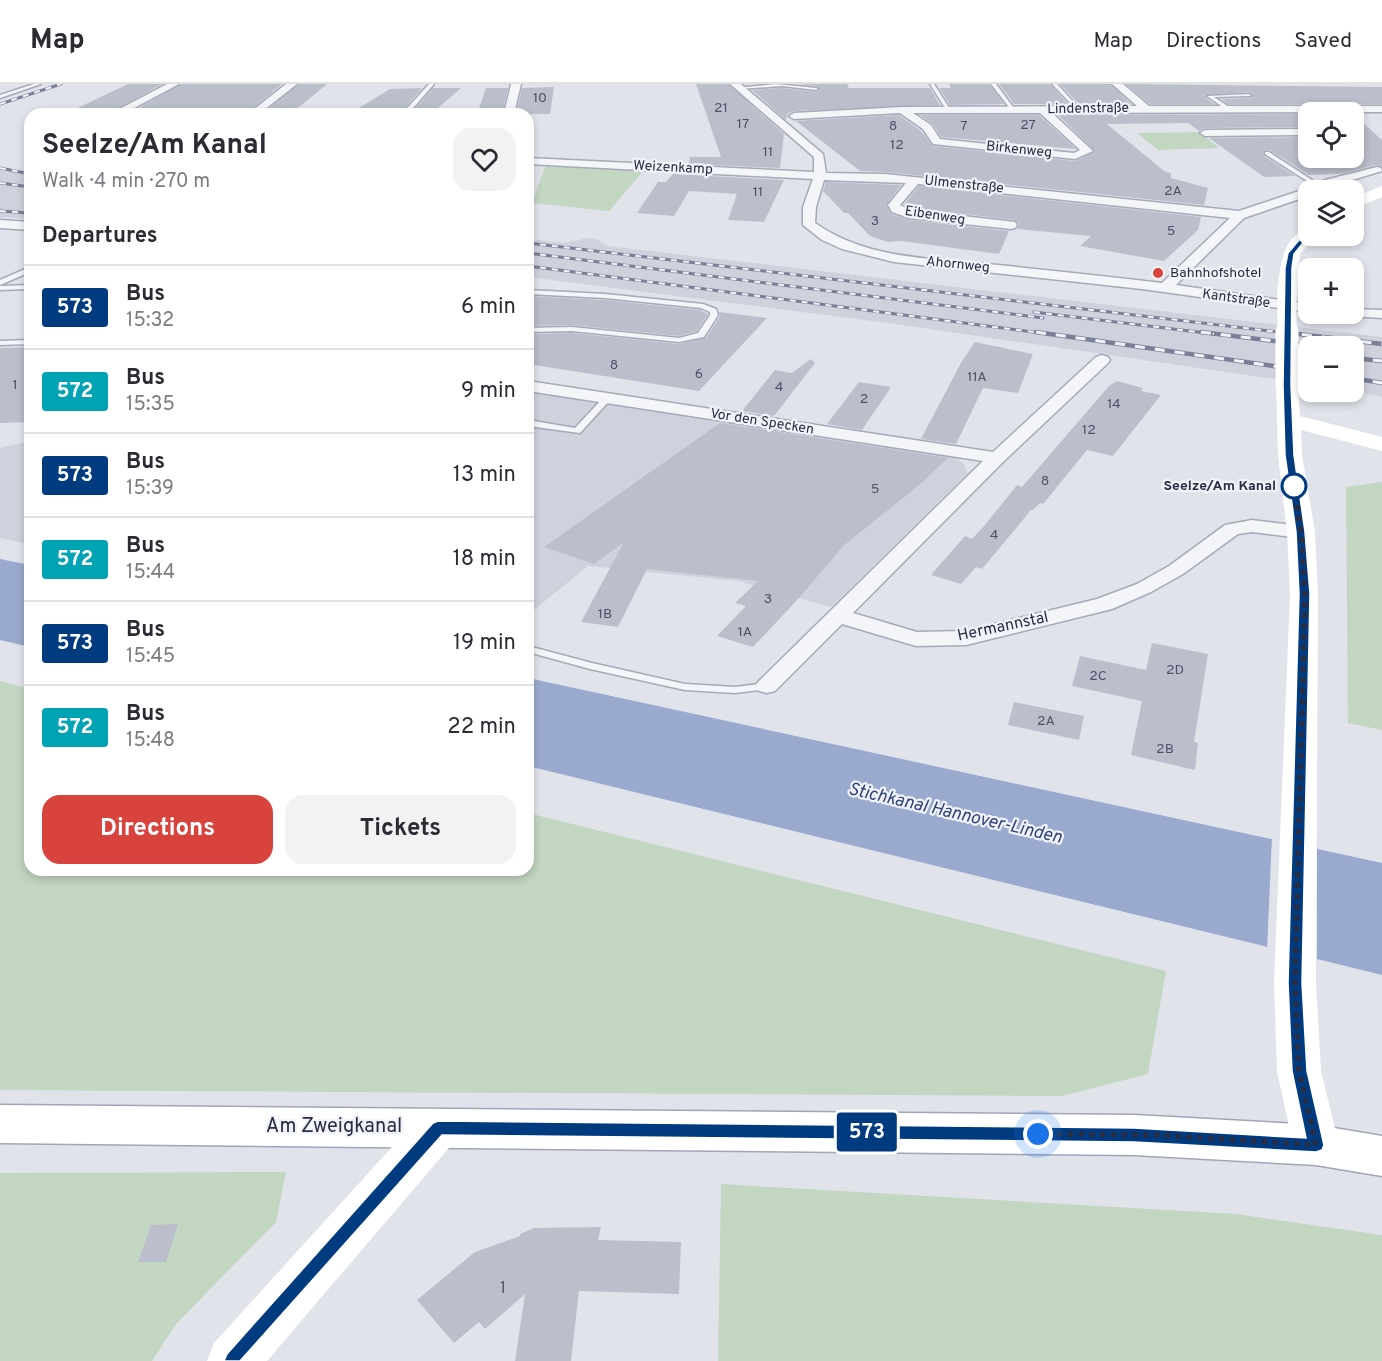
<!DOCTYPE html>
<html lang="en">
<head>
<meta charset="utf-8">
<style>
  :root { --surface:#fff; --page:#f2f2f3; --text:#2b2b33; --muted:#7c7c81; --line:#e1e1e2; --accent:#d9433d }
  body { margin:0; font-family:Overpass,sans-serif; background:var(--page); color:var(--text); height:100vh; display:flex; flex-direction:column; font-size:22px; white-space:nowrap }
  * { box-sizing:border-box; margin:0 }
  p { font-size:20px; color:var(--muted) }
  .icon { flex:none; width:33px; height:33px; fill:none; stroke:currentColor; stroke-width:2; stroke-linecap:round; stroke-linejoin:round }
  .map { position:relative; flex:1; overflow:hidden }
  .details { position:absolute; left:24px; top:24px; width:510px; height:768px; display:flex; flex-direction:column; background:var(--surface); border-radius:18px; box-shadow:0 3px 9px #0003 }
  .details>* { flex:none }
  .badge { padding:0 12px; border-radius:4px; font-size:21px; line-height:39px }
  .tools { position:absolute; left:1298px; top:18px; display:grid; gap:12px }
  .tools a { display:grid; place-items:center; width:66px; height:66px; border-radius:12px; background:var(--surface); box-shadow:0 3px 9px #0003; font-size:30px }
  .you { position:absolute; width:30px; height:30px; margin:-15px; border:4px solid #fff; border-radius:50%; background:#1a73e8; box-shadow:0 0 0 9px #1a73e833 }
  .map>.badge { position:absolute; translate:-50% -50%; box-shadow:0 0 0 3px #fff }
  h2 { padding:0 18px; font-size:22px; line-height:54px }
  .round { display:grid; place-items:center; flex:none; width:63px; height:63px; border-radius:18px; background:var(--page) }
  .overview { display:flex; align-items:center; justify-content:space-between; height:102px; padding:0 18px }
  h1 { font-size:28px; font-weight:700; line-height:45px }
  .button { display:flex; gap:12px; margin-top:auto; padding:12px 18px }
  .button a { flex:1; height:69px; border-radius:18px; background:var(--accent); color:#fff; font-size:24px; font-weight:700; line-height:69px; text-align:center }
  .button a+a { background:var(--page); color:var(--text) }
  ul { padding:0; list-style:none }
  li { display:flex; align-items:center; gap:18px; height:84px; padding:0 18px; border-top:2px solid var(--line) }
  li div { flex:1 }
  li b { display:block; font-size:22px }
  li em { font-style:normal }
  li .badge { min-width:66px; font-weight:700; text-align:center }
  header { display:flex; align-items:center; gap:36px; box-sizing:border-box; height:84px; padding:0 30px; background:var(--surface); border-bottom:2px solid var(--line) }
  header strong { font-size:28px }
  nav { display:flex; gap:33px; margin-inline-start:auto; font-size:21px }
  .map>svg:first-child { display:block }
  .built { fill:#cfd2dd }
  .green { fill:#c3d6c2 }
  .water { fill:#9aa9ce }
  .pier { fill:#e1e3eb }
  .building { fill:#bbbecb }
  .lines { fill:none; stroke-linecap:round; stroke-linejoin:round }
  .lane-casing { stroke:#a6a9b6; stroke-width:3 }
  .street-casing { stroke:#a6a9b6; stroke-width:3 }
  .primary-casing { stroke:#a0a5b8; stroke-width:3 }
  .lane { fill:#f4f5f9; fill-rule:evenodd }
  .street { fill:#f4f5f9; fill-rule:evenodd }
  .secondary { fill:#fff; fill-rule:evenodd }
  .primary { fill:#fff; fill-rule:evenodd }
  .rail-far1-casing { stroke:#797f96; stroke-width:3 }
  .rail-casing { stroke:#797f96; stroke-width:4.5 }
  .rail-far1 { stroke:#f1f3f8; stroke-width:2; stroke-dasharray:6; stroke-linecap:butt }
  .rail { stroke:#f1f3f8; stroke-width:3; stroke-dasharray:10; stroke-linecap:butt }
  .secondary-bridge-far1 { stroke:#fff; stroke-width:19 }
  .secondary-bridge { stroke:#fff; stroke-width:23 }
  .line { fill:#003b80; stroke:#fff; stroke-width:1.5 }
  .walk { stroke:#282d44; stroke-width:6; stroke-dasharray:0 10.8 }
  .poi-dot { fill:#d9433d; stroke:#f1f3f8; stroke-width:2 }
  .stop-dot { fill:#fff; stroke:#003b80; stroke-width:3 }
  .labels { text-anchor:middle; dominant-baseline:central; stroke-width:4.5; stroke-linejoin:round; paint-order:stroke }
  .number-label { font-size:14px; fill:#4d5166 }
  .far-street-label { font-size:14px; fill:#282d44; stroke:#f1f3f8 }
  .far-poi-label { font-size:14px; fill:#282d44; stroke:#f1f3f8; text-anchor:start }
  .far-stop-label { font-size:14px; font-weight:bold; fill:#282d44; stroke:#f1f3f8; text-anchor:end }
  .street-label { font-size:16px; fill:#282d44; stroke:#f1f3f8 }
  .near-number-label { font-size:16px; fill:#4d5166 }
  .water-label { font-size:18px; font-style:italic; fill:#2f437c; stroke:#f1f3f8 }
  .near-street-label { font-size:20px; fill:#282d44; stroke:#f1f3f8 }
</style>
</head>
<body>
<header>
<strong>Map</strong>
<nav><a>Map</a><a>Directions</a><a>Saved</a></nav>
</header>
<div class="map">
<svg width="1382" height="1277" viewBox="0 0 1382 1277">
  <rect width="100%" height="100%" fill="#e1e3eb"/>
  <!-- built -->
  <g class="built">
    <path d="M0,84L30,87V135L0,133Z"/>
    <path d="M588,154L596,155L608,162L1382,253V313L1353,307V262H1308V300L888,239L528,193V155L564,159Z"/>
    <path d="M528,304L951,370L964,380L968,389L831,523L738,497L588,482L528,531Z"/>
    <path d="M30,357V460L0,454V364Z"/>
  </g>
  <!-- green -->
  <g class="green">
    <path d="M1199,48L1219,64L1158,66L1137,49Z"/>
    <path d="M547,78L645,85L609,127L532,119Z"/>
    <path d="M1382,398V646L1348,639L1346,403Z"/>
    <path d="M0,597L30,605V786H528V729L1166,887L1148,990L1062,1012L0,1006Z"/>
    <path d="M286,1088L276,1138L176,1240L152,1277H0V1089Z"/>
    <path d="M721,1100L1236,1130L1382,1151V1277H718Z"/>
  </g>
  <!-- water -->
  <g class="water">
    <path d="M0,475L30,481V563L0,556Z"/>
    <path d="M528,594L1382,779V891L528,682Z"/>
  </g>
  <!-- pier -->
  <path class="pier" d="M1272,752L1317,762V878L1267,866Z"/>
  <!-- building -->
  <g class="building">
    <path d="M128,0H162L108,30H65Z"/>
    <path d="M181,0H282L249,27L240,26L235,30H128Z"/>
    <path d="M299,0H327L293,28L266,27Z"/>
    <path d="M696,0H728L784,50L780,84L689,80L690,73H721Z"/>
    <path d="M799,0H847L849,4H930L940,21L794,27L787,30L786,36L752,6L782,4L816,8L820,6L816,2Z"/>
    <path d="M949,0H989L1004,20L950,21L939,4H951Z"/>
    <path d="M999,0H1050L1068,20H1014Z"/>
    <path d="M1060,0H1110L1131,20H1079Z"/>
    <path d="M1126,0L1382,3V20H1228L1221,15L1253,14L1249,8L1205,11L1206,14L1214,20H1150Z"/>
    <path d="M554,3L550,30H516L522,4Z"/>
    <path d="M422,4L400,30H349L390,5Z"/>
    <path d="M433,4H461L431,30H411Z"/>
    <path d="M486,4H508L502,30H477Z"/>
    <path d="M1308,30V43L1205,44L1199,47L1188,39L1107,40L1164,87L1171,89V94L1208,104L1204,121L885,88L860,87L796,37L899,31L921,47L933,62L1075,77L1095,67L1058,31Z"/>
    <path d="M1353,30L1382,56V82L1376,81L1340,90L1309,91L1270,66H1265L1264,72L1295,92L1264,93L1209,54L1308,53V74H1353Z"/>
    <path d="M920,31H1039L1076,65L941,53L933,40Z"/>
    <path d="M673,90L784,96L764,138L728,136L737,110L689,107L674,132L637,129L658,98H666Z"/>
    <path d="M826,98L901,101L886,121L891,130L909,136L1009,147L999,170L901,157L888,158L870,152L848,129H844L823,107Z"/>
    <path d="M919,102L1201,133L1198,146L1164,177L1080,162L1091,152L1017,145L1019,140L1015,136L912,124L904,120Z"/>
    <path d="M528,212L605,216L700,226L708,230L697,247L679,252L572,241L528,242Z"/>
    <path d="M719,228L767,234L699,307L528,280V250L572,249L679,260L706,254L720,232Z"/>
    <path d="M975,258L1033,270L1018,309L983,304L956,360L921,355L962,277Z"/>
    <path d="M30,263V338L0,339V264Z"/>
    <path d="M811,275L815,279L774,332L742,327L775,286L792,289Z"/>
    <path d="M1117,297L1143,304L1141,307L1161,311L1113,372L1087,366L1043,420L1040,419L1033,426H1031L982,485L976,483L961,500L931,491L965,452L972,455L985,441L1017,401L1022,403L1109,302Z"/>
    <path d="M859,298L891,303L862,346L827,340Z"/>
    <path d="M720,339L948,374L918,402L843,462L800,513L753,563L717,552L746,522L735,519L758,497L647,485L618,543L581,538L624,458L594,480L544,463Z"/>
    <path d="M1152,559L1208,570L1194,658L1198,659L1195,686L1131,671L1142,617L1072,602L1080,572L1146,586Z"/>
    <path d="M1014,618L1084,632L1079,656L1008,641Z"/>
    <path d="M178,1140L166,1178H138L151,1141Z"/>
    <path d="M601,1143L598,1156L681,1158L679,1210L579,1207L571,1277H515L525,1210L485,1245L479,1238L454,1259L417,1216L475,1168L520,1152V1150L534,1144Z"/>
  </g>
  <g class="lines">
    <defs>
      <g id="lane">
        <path d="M34,0H41L0,14V11Z"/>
        <path d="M429,0H434L408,30H402Z"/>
        <path d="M776,0L816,4L818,5L816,6L782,2L739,5L737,4Z"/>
        <path d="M930,0H934L951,27H947Z"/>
        <path d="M991,0H996L1016,27H1012Z"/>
        <path d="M1052,0H1057L1081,26H1077Z"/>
        <path d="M1249,10L1251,12L1214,13L1229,23L1227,26L1207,12Z"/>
        <path d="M1265,68H1269L1312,96L1307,97L1265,70Z"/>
        <path d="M30,183V188L0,201V196Z"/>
        <path d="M30,201V205L0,206V202Z"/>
        <path d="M528,206L605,210L703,220L716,225L718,231L704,253L679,258L572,247L528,248V244L572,243L679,254L698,249L710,231V228L701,224L605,214L528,210Z"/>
        <path d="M30,256V260L0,261V257Z"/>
        <path d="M605,312L612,314L580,349L528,342V336L575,344Z"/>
        <path d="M528,562L592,579L685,600L735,603L767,599L773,602L767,605L735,609L685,606L590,585L528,568Z"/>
      </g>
      <g id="street">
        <path d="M167,0H179L123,30H110Z"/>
        <path d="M286,0H297L259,30H248Z"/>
        <path d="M511,0H521L514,30H504Z"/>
        <path d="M730,0H741L823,70L826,89L885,90L1239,127L1305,105L1325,96L1377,83L1381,84L1382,87L1319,106H1308V112L1244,134L1176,201L1308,220V228L1142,205L894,178L842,165L822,156L803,141V123L813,95L528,80V74L814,88V73ZM824,96L906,99L888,121L892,128L909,134L1011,145L1015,144L1017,141L1015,138L911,126L900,121L918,100L1230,134L1162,199C1104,192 1046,186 988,180C928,174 866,175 815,139L816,123Z"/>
        <path d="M1112,0H1123L1149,22H1382V28L1052,29L1093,67L1075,75L933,60L923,45L900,29L794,35L789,32L794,29L902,23L1137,22ZM913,29H1040L1080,66L1074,69L940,55L931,41Z"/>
        <path d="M1308,45V51L1205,52L1200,49L1205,46Z"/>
        <path d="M0,136L30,138V146L0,144Z"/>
        <path d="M1353,225L1382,226V234L1348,232L1346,230H1353Z"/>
        <path d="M1102,271L1108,273L1110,276L1108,279L1003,378L853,529L917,548L966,547L1097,515L1137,500L1169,482L1225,441L1252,436L1301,442L1308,444L1311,448L1308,452L1301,454L1252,448L1238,450L1183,490L1151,508L1112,525L966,561L916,562L842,540L775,607L767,609L759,607L755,602L759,597L983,377L528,307V297L993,368L1096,273Z"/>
      </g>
      <path id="primary" d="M0,1021L1134,1031L1316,1041L1382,1052V1092L1316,1081L1134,1071L0,1059Z"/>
    </defs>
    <!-- lane casing -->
    <use href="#lane" class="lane-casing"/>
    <!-- street casing -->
    <use href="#street" class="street-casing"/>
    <!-- primary casing -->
    <use href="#primary" class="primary-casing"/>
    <!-- lane -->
    <use href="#lane" class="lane"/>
    <!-- street -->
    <use href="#street" class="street"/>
    <!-- secondary -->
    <g class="secondary">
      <path d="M1382,102V113L1353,125V114Z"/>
      <path d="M1308,145V152H1316L1300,170L1297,211L1294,215H1280L1277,211C1280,188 1280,152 1308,145Z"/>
      <path d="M1287,294L1295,296L1298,301L1300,332L1382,353V367L1301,346L1302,371L1315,448L1318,510L1316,899L1321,987L1339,1061L1332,1075L1316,1081L1300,1075L1293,1061L1277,987L1274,899L1290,510L1287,448L1278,371L1276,301L1279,296Z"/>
      <path d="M438,1025L454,1030L461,1044L454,1058L267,1277H207L214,1259L422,1030Z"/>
    </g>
    <!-- primary -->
    <use href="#primary" class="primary"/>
    <defs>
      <g id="rail-far1">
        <path d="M0,20L61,0"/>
        <path d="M0,84L25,89"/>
        <path d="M0,99L30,103"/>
        <path d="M0,127L30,129"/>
        <path d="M528,159L1295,250"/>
        <path d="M528,169L1043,234"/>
        <path d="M528,182L1048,250"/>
        <path d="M1034,228L1214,250"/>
      </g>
      <g id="rail">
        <path d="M1036,248L1308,287"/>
        <path d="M1201,248L1315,262"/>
        <path d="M1282,248L1382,260"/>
        <path d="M1353,274L1382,277"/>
        <path d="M1353,294L1382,299"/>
      </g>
    </defs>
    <!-- rail-far1 casing -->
    <use href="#rail-far1" class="rail-far1-casing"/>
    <!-- rail casing -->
    <use href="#rail" class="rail-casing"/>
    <!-- rail-far1 -->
    <use href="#rail-far1" class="rail-far1"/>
    <!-- rail -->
    <use href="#rail" class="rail"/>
    <!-- secondary-bridge-far1 -->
    <path class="secondary-bridge-far1" d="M1287,211V250"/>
    <!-- secondary-bridge -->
    <path class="secondary-bridge" d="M1287,248V301"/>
  </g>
  <!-- line -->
  <path class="line" d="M1306,148L1311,149L1294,170L1292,184L1291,301L1294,371L1305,448L1310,510L1302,899L1307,987L1324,1061L1322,1066L1316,1068L1134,1058L442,1051L240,1277H224L227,1270L433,1039L438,1037L1134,1044L1306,1054L1292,987L1288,899L1299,510L1296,448L1285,371L1283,301L1285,184L1288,169Z"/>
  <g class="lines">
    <!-- walk -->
    <path class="walk" d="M1038,1050L1157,1051L1316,1061L1299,987L1295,899L1305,510L1301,448L1294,402"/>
  </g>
  <!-- markers -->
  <circle class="poi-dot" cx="1158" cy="189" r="6"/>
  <circle class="stop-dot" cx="1294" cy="402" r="12"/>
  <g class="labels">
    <!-- number labels -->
    <g class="number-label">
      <text x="540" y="14">10</text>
      <text x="721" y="24">21</text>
      <text x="743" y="40">17</text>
      <text x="1028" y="41">27</text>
      <text x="893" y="42">8</text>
      <text x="964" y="42">7</text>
      <text x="897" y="61">12</text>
      <text x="768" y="68">11</text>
      <text x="1173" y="107">2A</text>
      <text x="758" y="108">11</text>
      <text x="875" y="137">3</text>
      <text x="1171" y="147">5</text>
      <text x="614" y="281">8</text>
      <text x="699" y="290">6</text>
      <text x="977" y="293">11A</text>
      <text x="15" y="301">1</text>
      <text x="779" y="303">4</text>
      <text x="864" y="315">2</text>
      <text x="1114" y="320">14</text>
      <text x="1089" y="346">12</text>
      <text x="1045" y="397">8</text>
      <text x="875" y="405">5</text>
      <text x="994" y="451">4</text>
      <text x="768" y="515">3</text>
      <text x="605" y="530">1B</text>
      <text x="745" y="548">1A</text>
      <text x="1175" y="586">2D</text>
      <text x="1098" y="592">2C</text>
      <text x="1046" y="637">2A</text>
      <text x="1165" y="665">2B</text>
    </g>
    <!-- far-street labels -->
    <g class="far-street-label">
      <text transform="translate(1088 25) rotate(-1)">Lindenstraße</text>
      <text transform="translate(1019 66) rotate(6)">Birkenweg</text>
      <text transform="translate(673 84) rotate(3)">Weizenkamp</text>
      <text transform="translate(964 101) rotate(6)">Ulmenstraße</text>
      <text transform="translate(935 132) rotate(9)">Eibenweg</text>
      <text transform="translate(958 181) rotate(6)">Ahornweg</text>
      <text transform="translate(1236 215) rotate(8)">Kantstraße</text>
      <text transform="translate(762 338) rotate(9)">Vor den Specken</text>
    </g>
    <!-- far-poi labels -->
    <g class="far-poi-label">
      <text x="1170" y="189">Bahnhofshotel</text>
    </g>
    <!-- far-stop labels -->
    <g class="far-stop-label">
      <text x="1276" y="402">Seelze/Am Kanal</text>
    </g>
    <!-- street labels -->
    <g class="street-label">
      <text transform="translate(1003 543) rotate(-12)">Hermannstal</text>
    </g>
    <!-- near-number labels -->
    <g class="near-number-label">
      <text x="503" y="1205">1</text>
    </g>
    <!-- water labels -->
    <g class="water-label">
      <text transform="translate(955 730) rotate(13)">Stichkanal Hannover-Linden</text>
    </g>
    <!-- near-street labels -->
    <g class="near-street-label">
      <text x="334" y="1043">Am Zweigkanal</text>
    </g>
  </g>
</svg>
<div class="tools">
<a><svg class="icon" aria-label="locate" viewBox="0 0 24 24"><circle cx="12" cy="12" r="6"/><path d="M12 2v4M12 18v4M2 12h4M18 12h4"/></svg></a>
<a><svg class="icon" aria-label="layers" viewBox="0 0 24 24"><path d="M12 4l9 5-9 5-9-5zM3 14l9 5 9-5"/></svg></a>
<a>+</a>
<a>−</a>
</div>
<div class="you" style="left:1038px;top:1050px"></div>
<b class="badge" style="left:867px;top:1048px;background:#003b80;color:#fff">573</b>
<section class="details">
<div class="overview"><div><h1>Seelze/Am Kanal</h1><p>Walk · 4 min · 270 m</p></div><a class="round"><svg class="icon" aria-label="heart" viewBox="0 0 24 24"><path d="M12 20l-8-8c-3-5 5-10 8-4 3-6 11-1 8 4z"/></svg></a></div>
<h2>Departures</h2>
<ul>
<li><span class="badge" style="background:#003b80;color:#fff">573</span><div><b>Bus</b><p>15:32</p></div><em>6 min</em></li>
<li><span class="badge" style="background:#00a3b4;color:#fff">572</span><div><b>Bus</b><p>15:35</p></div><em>9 min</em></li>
<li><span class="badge" style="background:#003b80;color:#fff">573</span><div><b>Bus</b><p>15:39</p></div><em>13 min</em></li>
<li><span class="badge" style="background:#00a3b4;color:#fff">572</span><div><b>Bus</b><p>15:44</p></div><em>18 min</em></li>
<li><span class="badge" style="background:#003b80;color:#fff">573</span><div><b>Bus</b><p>15:45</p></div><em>19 min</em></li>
<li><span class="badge" style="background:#00a3b4;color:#fff">572</span><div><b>Bus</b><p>15:48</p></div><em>22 min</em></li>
</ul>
<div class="button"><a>Directions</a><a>Tickets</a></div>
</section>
</div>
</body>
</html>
